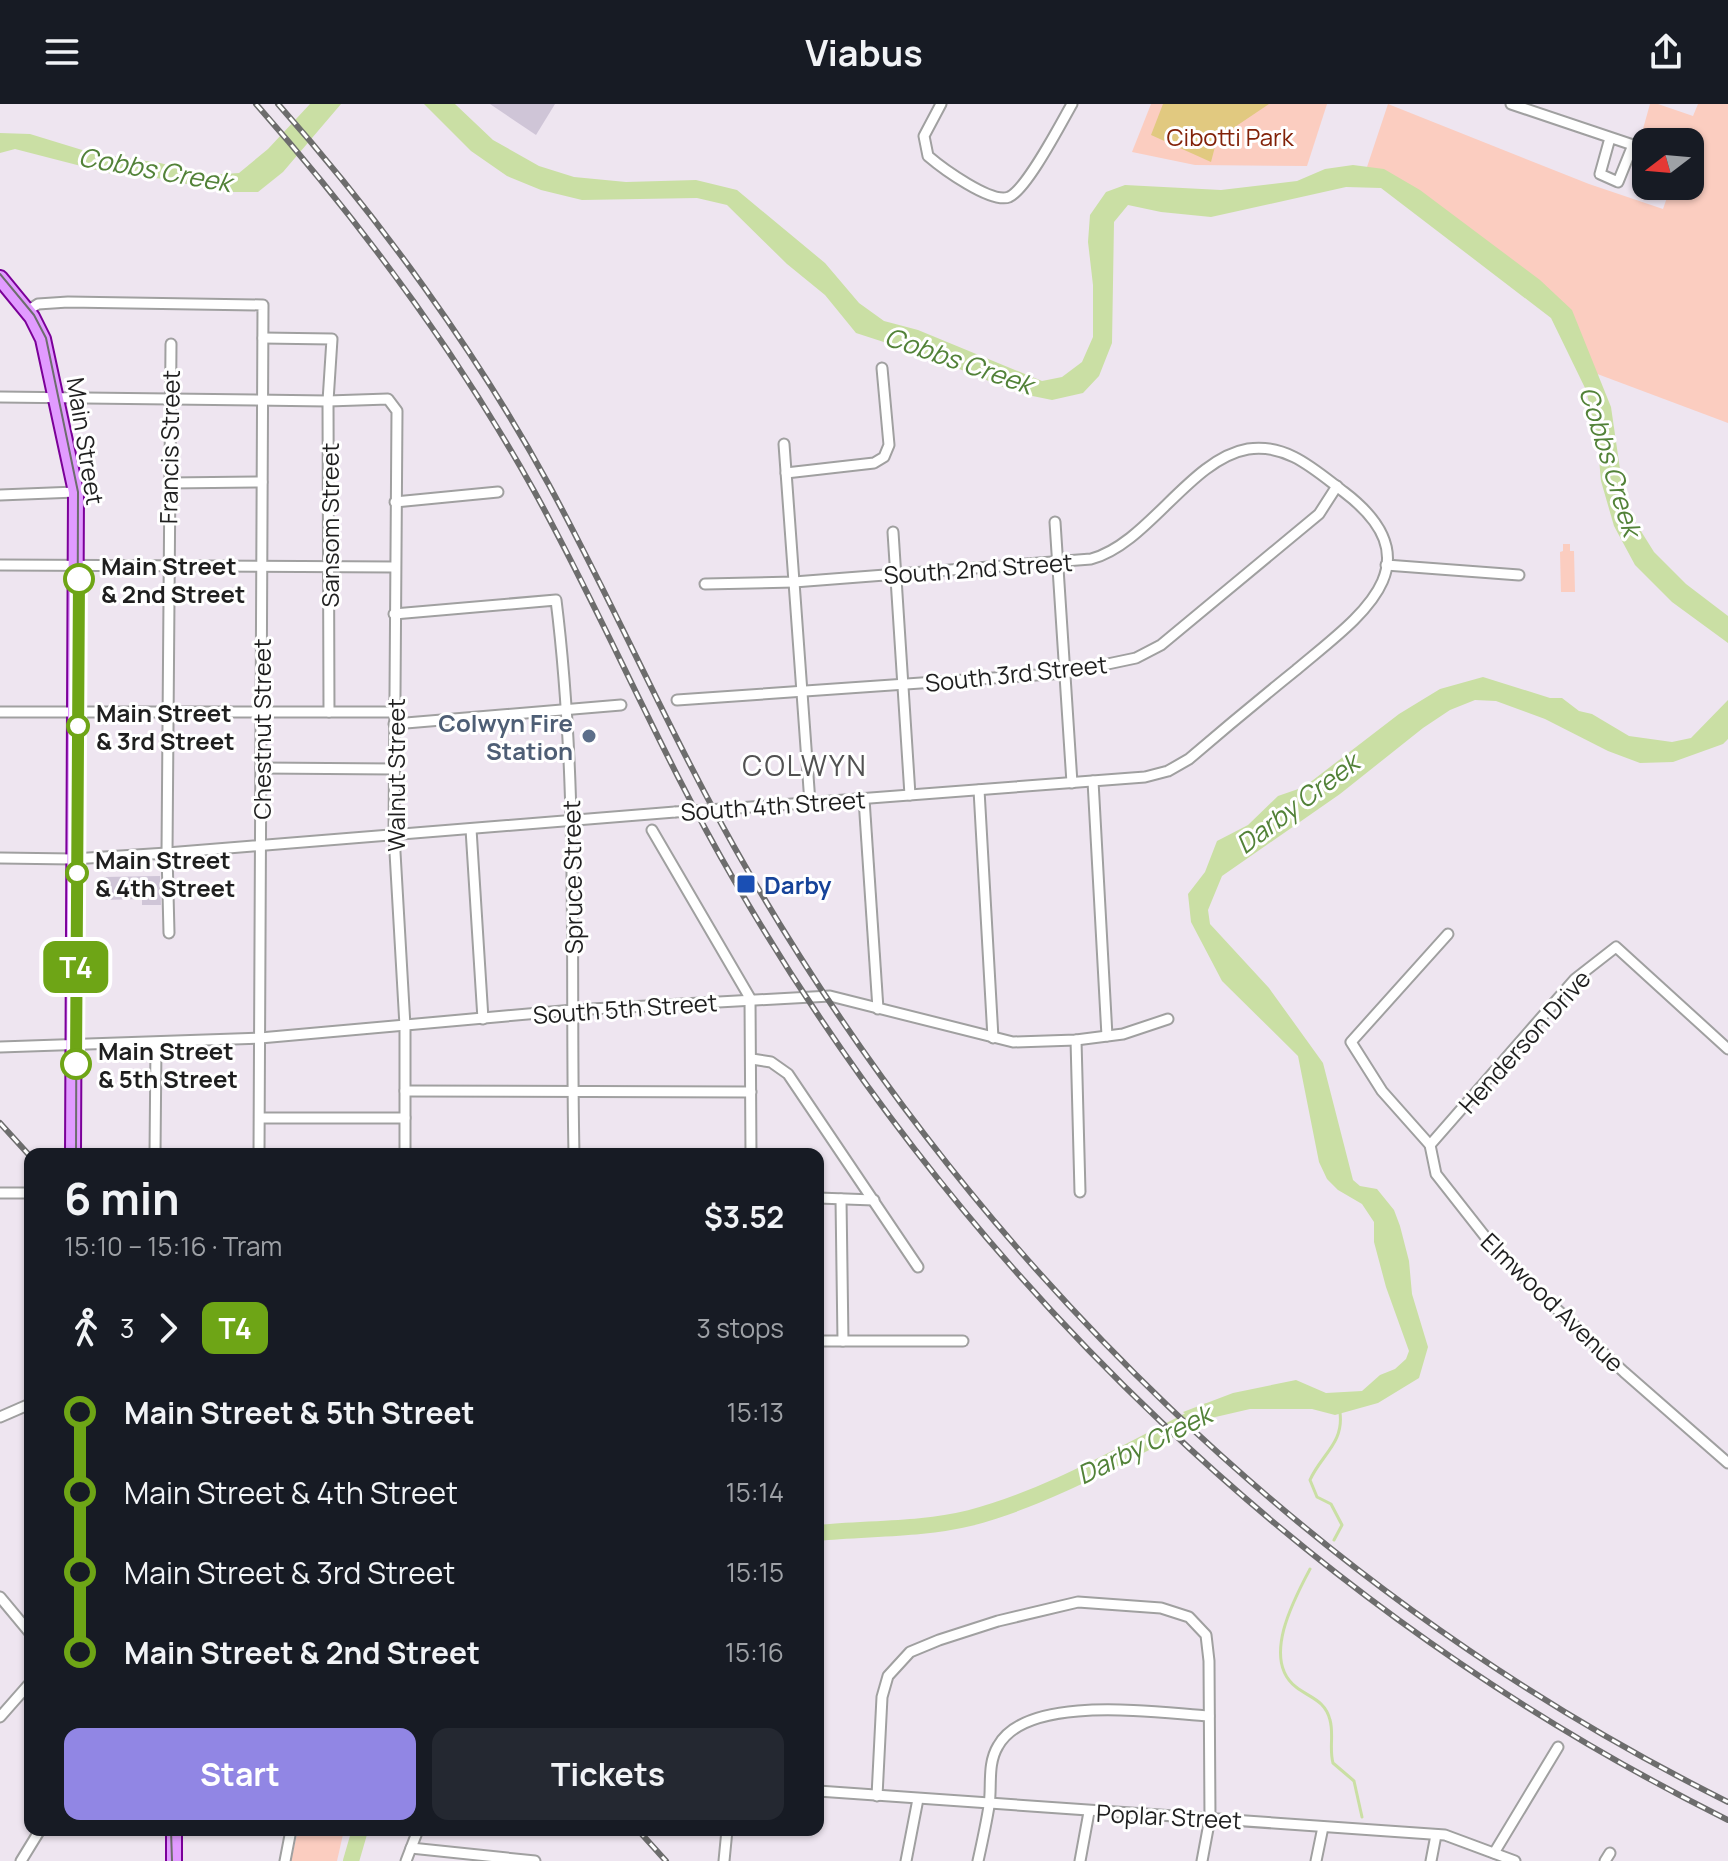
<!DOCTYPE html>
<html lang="en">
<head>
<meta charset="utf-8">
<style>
  :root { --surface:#171b24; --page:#242831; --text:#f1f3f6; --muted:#9ea1a6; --accent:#9186e4 }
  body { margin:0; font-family:Manrope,sans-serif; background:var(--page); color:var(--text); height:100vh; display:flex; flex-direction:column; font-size:30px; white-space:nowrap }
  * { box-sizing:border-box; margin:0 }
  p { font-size:26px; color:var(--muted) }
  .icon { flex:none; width:44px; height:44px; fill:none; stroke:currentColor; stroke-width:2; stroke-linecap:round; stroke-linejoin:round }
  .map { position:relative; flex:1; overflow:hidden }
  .details { position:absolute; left:24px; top:1044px; width:800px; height:688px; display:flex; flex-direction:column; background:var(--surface); border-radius:16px; box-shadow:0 2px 6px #0004 }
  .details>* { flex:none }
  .badge { padding:0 16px; border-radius:12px; font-size:28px; line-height:52px }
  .needle { width:52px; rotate:254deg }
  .tools { position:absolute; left:1632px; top:24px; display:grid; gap:16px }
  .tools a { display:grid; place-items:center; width:72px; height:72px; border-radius:16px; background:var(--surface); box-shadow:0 2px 6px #0004; font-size:40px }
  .map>.badge { position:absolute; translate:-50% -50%; box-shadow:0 0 0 4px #fff }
  .legs { display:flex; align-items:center; gap:12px; height:88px; padding:0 40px; font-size:26px }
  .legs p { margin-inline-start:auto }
  .head { display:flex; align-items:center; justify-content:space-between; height:136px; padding:0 40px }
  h1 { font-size:44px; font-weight:700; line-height:60px }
  .cta { display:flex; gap:16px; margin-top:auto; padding:16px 40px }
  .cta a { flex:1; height:92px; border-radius:16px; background:var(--accent); color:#fff; font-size:32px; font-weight:700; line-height:92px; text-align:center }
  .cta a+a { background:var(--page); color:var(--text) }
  ul { padding:0 40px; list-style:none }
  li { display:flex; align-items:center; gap:28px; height:80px; font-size:30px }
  li i { display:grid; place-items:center; width:12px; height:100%; margin:0 10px; background:currentColor }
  li i::after { content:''; width:20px; height:20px; margin:-10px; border:6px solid; border-radius:50%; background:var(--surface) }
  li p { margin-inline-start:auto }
  li:first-child i { background:linear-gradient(#0000 50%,currentColor 0) }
  li:last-child i { background:linear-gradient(currentColor 50%,#0000 0) }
  header { display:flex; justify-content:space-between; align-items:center; height:104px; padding:0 40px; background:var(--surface); font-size:36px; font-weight:700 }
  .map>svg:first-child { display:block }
  .park { fill:#fbcdc0 }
  .pitch { fill:#e1c980 }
  .water { fill:#cadfa4 }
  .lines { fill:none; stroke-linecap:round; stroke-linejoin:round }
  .stream { stroke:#cadfa4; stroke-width:3 }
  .river { stroke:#cadfa4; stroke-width:16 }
  .building { fill:#cfc5d7 }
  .minor-casing { stroke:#a0a0a0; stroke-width:13 }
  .primary-casing { stroke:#7b0099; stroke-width:18 }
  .minor { stroke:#fff; stroke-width:9 }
  .primary { stroke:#e19bff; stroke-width:14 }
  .tram { stroke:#6d6d6d; stroke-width:2 }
  .rail-casing { stroke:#6d6d6d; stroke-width:6 }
  .rail { stroke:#fff; stroke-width:3; stroke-dasharray:9; stroke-linecap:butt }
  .minor-bridge-casing { stroke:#a0a0a0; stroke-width:13; stroke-linecap:butt }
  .minor-bridge { stroke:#fff; stroke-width:9 }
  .line-1-casing { stroke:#fff; stroke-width:18 }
  .line-1 { stroke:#6ea516; stroke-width:12 }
  .stop-1-dot { fill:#fff; stroke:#6ea516; stroke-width:4 }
  .service-dot { fill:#5c6f8a; stroke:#fff; stroke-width:3 }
  .transit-dot { fill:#1a4fb4; stroke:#fff; stroke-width:3 }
  .labels { text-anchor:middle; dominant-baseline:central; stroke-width:6; stroke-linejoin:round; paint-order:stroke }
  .park-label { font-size:24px; fill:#822208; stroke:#fff }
  .street-label { font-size:24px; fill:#1f1f1f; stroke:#fff }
  .stop-label { font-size:24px; font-weight:bold; fill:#1f1f1f; stroke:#fff; text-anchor:start }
  .service-label { font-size:24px; font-weight:bold; fill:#4e5e75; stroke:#fff; text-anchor:end }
  .transit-label { font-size:24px; font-weight:bold; fill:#164399; stroke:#fff; text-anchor:start }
  .water-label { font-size:26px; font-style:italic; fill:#528238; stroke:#fff }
  .quarter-label { font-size:28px; letter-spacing:2px; fill:#525252; stroke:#fff }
</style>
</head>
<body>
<header><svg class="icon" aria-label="menu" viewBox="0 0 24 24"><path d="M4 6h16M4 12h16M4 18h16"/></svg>Viabus<svg class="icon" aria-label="share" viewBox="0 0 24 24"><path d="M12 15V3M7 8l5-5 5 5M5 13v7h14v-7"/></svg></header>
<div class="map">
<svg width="1728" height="1757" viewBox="0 0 1728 1757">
  <rect width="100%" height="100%" fill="#eee5f0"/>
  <!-- park -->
  <g class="park">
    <path d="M1151,0H1327L1307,62L1195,61L1132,48Z"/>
    <path d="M1388,0L1589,80L1663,105L1671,82H1690V38H1657L1641,32L1650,0H1658L1693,12L1698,0H1728V319L1592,268L1561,197L1367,63Z"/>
    <path d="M1563,440H1570V447H1574L1575,488H1561L1560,448L1563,447Z"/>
    <path d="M298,1726H344L337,1757H291Z"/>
  </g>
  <!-- pitch -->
  <path class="pitch" d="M1163,0H1269L1217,35L1211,58L1151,31Z"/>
  <!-- water -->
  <g class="water">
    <path d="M310,0H341L283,68L258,88H222L165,75L112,70L15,45L0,49V29L30,30L92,49L160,59L208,71L239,69L268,45Z"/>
    <path d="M424,0H455L493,36L539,62L574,73L626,78L696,76L737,86L825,159L859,199L884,217L918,226L1042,277L1062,273L1082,258L1093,233V181L1088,138L1090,111L1106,88L1125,81L1221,86L1297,77L1325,65L1353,61L1384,65L1420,86L1540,176L1572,206L1611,303L1623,386L1634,416L1654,448L1686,480L1728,512V539L1672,498L1635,461L1614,422L1601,377L1597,333L1586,286L1551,214L1381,84L1346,83L1211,113L1161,108L1128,101L1114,118L1112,239L1099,272L1083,289L1052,296L1018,289L930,253L856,229L825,191L787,160L727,101L697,94L582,96L541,86L507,72L471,47Z"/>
    <path d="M1483,573L1550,594H1562L1579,607L1592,610L1629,632L1672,638L1691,634L1728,596V635L1723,640L1673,658L1640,659L1608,647L1545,615L1496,597L1475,596L1450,606L1423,624L1340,690L1222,772L1208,806L1210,820L1269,884L1323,959L1353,1076L1360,1082L1377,1085L1394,1106L1400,1122L1409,1157L1412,1190L1428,1243L1419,1274L1378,1299L1335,1311L1312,1305H1250L1194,1318L1183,1308L1233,1289L1296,1276L1326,1289L1362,1287L1380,1271L1395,1265L1406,1255L1409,1247L1386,1183L1374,1138V1118L1362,1100L1338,1086L1327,1075L1319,1058L1298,952L1222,877L1191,818L1188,790L1205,768L1217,737L1248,721L1278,692L1304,683L1399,610L1440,585Z"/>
  </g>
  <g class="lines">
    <!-- stream -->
    <g class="stream">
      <path d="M1334,1436L1342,1421L1331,1400L1317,1393L1310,1376C1321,1351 1344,1339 1340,1309"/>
      <path d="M1310,1465C1294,1495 1261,1556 1296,1583C1310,1594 1325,1596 1330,1616C1334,1630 1329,1645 1333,1659L1354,1677L1362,1713"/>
    </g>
    <!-- river -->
    <g class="river">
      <path d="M818,1429C868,1424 921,1426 970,1414C1054,1392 1130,1345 1208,1307"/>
      <path d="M351,1757L360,1726"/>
    </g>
  </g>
  <!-- building -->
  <g class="building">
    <path d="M490,0H555L536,31Z"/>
    <path d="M160,772L161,801H142V795L104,796V773Z"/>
  </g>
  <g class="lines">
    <defs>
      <g id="minor">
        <path d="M941,0L924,32L928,52C942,64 991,100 1009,93C1027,85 1061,19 1072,0"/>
        <path d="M1511,0L1633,41L1618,78L1600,70L1610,34"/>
        <path d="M27,207L38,200L68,198L263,201L259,1050"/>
        <path d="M263,234L332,235L328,297L329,608"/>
        <path d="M0,293L328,297L388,295L397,307L394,731L405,922V1050"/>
        <path d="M784,340L810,699"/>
        <path d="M786,369L874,359L884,353L889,341L882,264"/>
        <path d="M169,379L262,378"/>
        <path d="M0,391L76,388"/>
        <path d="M395,398L498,388"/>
        <path d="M1055,418L1072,679"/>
        <path d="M893,428L910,691"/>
        <path d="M0,461L394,463"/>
        <path d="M1386,461L1519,471"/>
        <path d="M705,480L794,478L1091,455C1148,440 1190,355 1248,345C1287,339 1315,366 1344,388C1440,461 1356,515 1296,566C1260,595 1224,625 1189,655L1168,667L1145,673L738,704"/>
        <path d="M394,510L556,496C579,680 570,865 574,1050"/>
        <path d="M677,596L1065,569L1136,554L1161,541L1319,410L1337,382"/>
        <path d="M0,608H394"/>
        <path d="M394,620L621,601"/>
        <path d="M261,664L394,665"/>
        <path d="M1093,677L1107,932"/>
        <path d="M979,686L993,934"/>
        <path d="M864,695L878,905"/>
        <path d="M471,725L483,915"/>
        <path d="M652,726L750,894L751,1050"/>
        <path d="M0,754L73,755L167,749L675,708"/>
        <path d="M169,829L167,749L171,240"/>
        <path d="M1448,830L1351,938L1382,987L1430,1041L1436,1070L1502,1154L1624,1268L1728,1359"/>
        <path d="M1076,936L1080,1088"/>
        <path d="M0,943L260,934L573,906L830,892L1013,938L1076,936L1123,930L1168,915"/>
        <path d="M752,955L771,958L788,970L918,1163"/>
        <path d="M405,987L751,988"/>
        <path d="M260,1014H405"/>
        <path d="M1430,1041L1575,875L1616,843L1728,945"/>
        <path d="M155,1050L156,940"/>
        <path d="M0,1089H30"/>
        <path d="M818,1094L874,1096"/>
        <path d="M841,1095L843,1237"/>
        <path d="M818,1237H963"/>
        <path d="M0,1313L30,1300"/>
        <path d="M0,1493L30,1529"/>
        <path d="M0,1613L30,1579"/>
        <path d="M818,1687L1445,1731L1515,1757"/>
        <path d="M877,1692L882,1593L888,1572L910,1548L939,1536L998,1517L1078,1498L1161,1504L1189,1513L1206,1531L1209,1557L1210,1714L1202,1757"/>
        <path d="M411,1744L535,1757"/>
        <path d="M1494,1749L1558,1643"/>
        <path d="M21,1757L40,1726"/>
        <path d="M285,1757L291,1726"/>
        <path d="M406,1757L418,1726"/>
        <path d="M724,1757L727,1726"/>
        <path d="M906,1757L918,1695"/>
        <path d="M978,1757C982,1739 986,1721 989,1702C992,1682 987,1660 998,1642C1027,1589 1158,1609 1209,1612"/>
        <path d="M1080,1757L1089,1708"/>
        <path d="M1316,1757L1323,1723"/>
        <path d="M1431,1757L1436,1731"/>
        <path d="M1605,1757L1610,1749"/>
      </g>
      <g id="primary">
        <path d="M0,174L32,213L43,235L76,388L73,1050"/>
        <path d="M174,1726V1757"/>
      </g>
    </defs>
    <!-- minor casing -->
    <use href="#minor" class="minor-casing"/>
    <!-- primary casing -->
    <use href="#primary" class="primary-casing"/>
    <!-- minor -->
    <use href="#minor" class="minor"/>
    <!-- primary -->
    <use href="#primary" class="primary"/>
    <!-- tram -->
    <g class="tram">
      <path d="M0,170L34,211L46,234L78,388L76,1050"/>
      <path d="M171,1726L172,1757"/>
    </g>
    <defs>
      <g id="rail">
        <path d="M256,0C360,118 456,247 533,385C604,513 660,649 734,776C966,1177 1312,1509 1728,1716"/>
        <path d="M278,0C379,114 476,247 549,381C618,508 675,642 748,767C978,1163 1317,1493 1728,1698"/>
        <path d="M0,1019L30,1052"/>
        <path d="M638,1726L666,1757"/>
      </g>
    </defs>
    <!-- rail casing -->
    <use href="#rail" class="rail-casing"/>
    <!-- rail -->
    <use href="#rail" class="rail"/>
    <defs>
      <path id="minor-bridge" d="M675,708L738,704"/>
    </defs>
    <!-- minor-bridge casing -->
    <use href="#minor-bridge" class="minor-bridge-casing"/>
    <!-- minor-bridge -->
    <use href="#minor-bridge" class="minor-bridge"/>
  </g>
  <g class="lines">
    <defs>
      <path id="line-1" d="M76,960L79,475"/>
    </defs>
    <!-- line-1 casing -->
    <use href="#line-1" class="line-1-casing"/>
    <!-- line-1 -->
    <use href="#line-1" class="line-1"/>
  </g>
  <!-- markers -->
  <g class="stop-1-dot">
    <circle cx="79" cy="475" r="14"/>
    <circle cx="78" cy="622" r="10"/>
    <circle cx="77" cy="769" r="10"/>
    <circle cx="76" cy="960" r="14"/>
  </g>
  <circle class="service-dot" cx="589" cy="632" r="8"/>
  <rect class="transit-dot" x="736" y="770" width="20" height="20" rx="4"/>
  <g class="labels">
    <!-- park labels -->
    <g class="park-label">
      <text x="1230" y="32">Cibotti Park</text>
    </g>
    <!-- street labels -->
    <g class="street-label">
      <text transform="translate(86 337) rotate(81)">Main Street</text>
      <text transform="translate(169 343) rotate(-89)">Francis Street</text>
      <text transform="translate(329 421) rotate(-90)">Sansom Street</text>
      <text transform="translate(978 464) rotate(-4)">South 2nd Street</text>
      <text transform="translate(1016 569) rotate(-6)">South 3rd Street</text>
      <text transform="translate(261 625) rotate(-90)">Chestnut Street</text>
      <text transform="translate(395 671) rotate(-90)">Walnut Street</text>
      <text transform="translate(773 701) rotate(-4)">South 4th Street</text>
      <text transform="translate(572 773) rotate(-91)">Spruce Street</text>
      <text transform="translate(625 904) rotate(-4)">South 5th Street</text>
      <text transform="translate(1524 937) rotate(-48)">Henderson Drive</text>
      <text transform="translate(1553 1198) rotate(44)">Elmwood Avenue</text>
      <text transform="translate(1169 1712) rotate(3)">Poplar Street</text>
    </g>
    <!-- stop labels -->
    <g class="stop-label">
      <text x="101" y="461">Main Street<tspan x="101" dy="28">&amp; 2nd Street</tspan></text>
      <text x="96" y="608">Main Street<tspan x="96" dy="28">&amp; 3rd Street</tspan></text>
      <text x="95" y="755">Main Street<tspan x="95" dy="28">&amp; 4th Street</tspan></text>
      <text x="98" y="946">Main Street<tspan x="98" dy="28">&amp; 5th Street</tspan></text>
    </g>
    <!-- service labels -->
    <g class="service-label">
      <text x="573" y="618">Colwyn Fire<tspan x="573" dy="28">Station</tspan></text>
    </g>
    <!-- transit labels -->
    <g class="transit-label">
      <text x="764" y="780">Darby</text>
    </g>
    <!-- water labels -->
    <g class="water-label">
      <text transform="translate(155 65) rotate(10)">Cobbs Creek</text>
      <text transform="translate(959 256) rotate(19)">Cobbs Creek</text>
      <text transform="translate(1611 357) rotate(73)">Cobbs Creek</text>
      <text transform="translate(1297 699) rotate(-37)">Darby Creek</text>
      <text transform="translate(1144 1340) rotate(-26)">Darby Creek</text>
    </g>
    <!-- quarter labels -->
    <g class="quarter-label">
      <text x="805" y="661">COLWYN</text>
    </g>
  </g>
</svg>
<div class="tools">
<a><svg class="needle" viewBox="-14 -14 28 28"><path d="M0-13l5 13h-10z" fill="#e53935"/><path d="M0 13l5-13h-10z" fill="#9ea1a6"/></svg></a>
</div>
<b class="badge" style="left:76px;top:863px;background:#6ea516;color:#fff">T4</b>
<section class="details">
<div class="head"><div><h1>6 min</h1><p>15:10 – 15:16 · Tram</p></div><b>$3.52</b></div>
<div class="legs"><svg class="icon" aria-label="walk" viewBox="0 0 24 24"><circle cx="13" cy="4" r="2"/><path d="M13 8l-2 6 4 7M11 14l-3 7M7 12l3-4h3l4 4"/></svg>3<svg class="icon" aria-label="forward" viewBox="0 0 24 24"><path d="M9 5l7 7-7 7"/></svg><b class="badge" style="background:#6ea516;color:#fff">T4</b><p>3 stops</p></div>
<ul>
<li><i style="color:#6ea516"></i><b>Main Street &amp; 5th Street</b><p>15:13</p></li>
<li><i style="color:#6ea516"></i><span>Main Street &amp; 4th Street</span><p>15:14</p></li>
<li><i style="color:#6ea516"></i><span>Main Street &amp; 3rd Street</span><p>15:15</p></li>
<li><i style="color:#6ea516"></i><b>Main Street &amp; 2nd Street</b><p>15:16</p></li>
</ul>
<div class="cta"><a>Start</a><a>Tickets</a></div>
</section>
</div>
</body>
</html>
